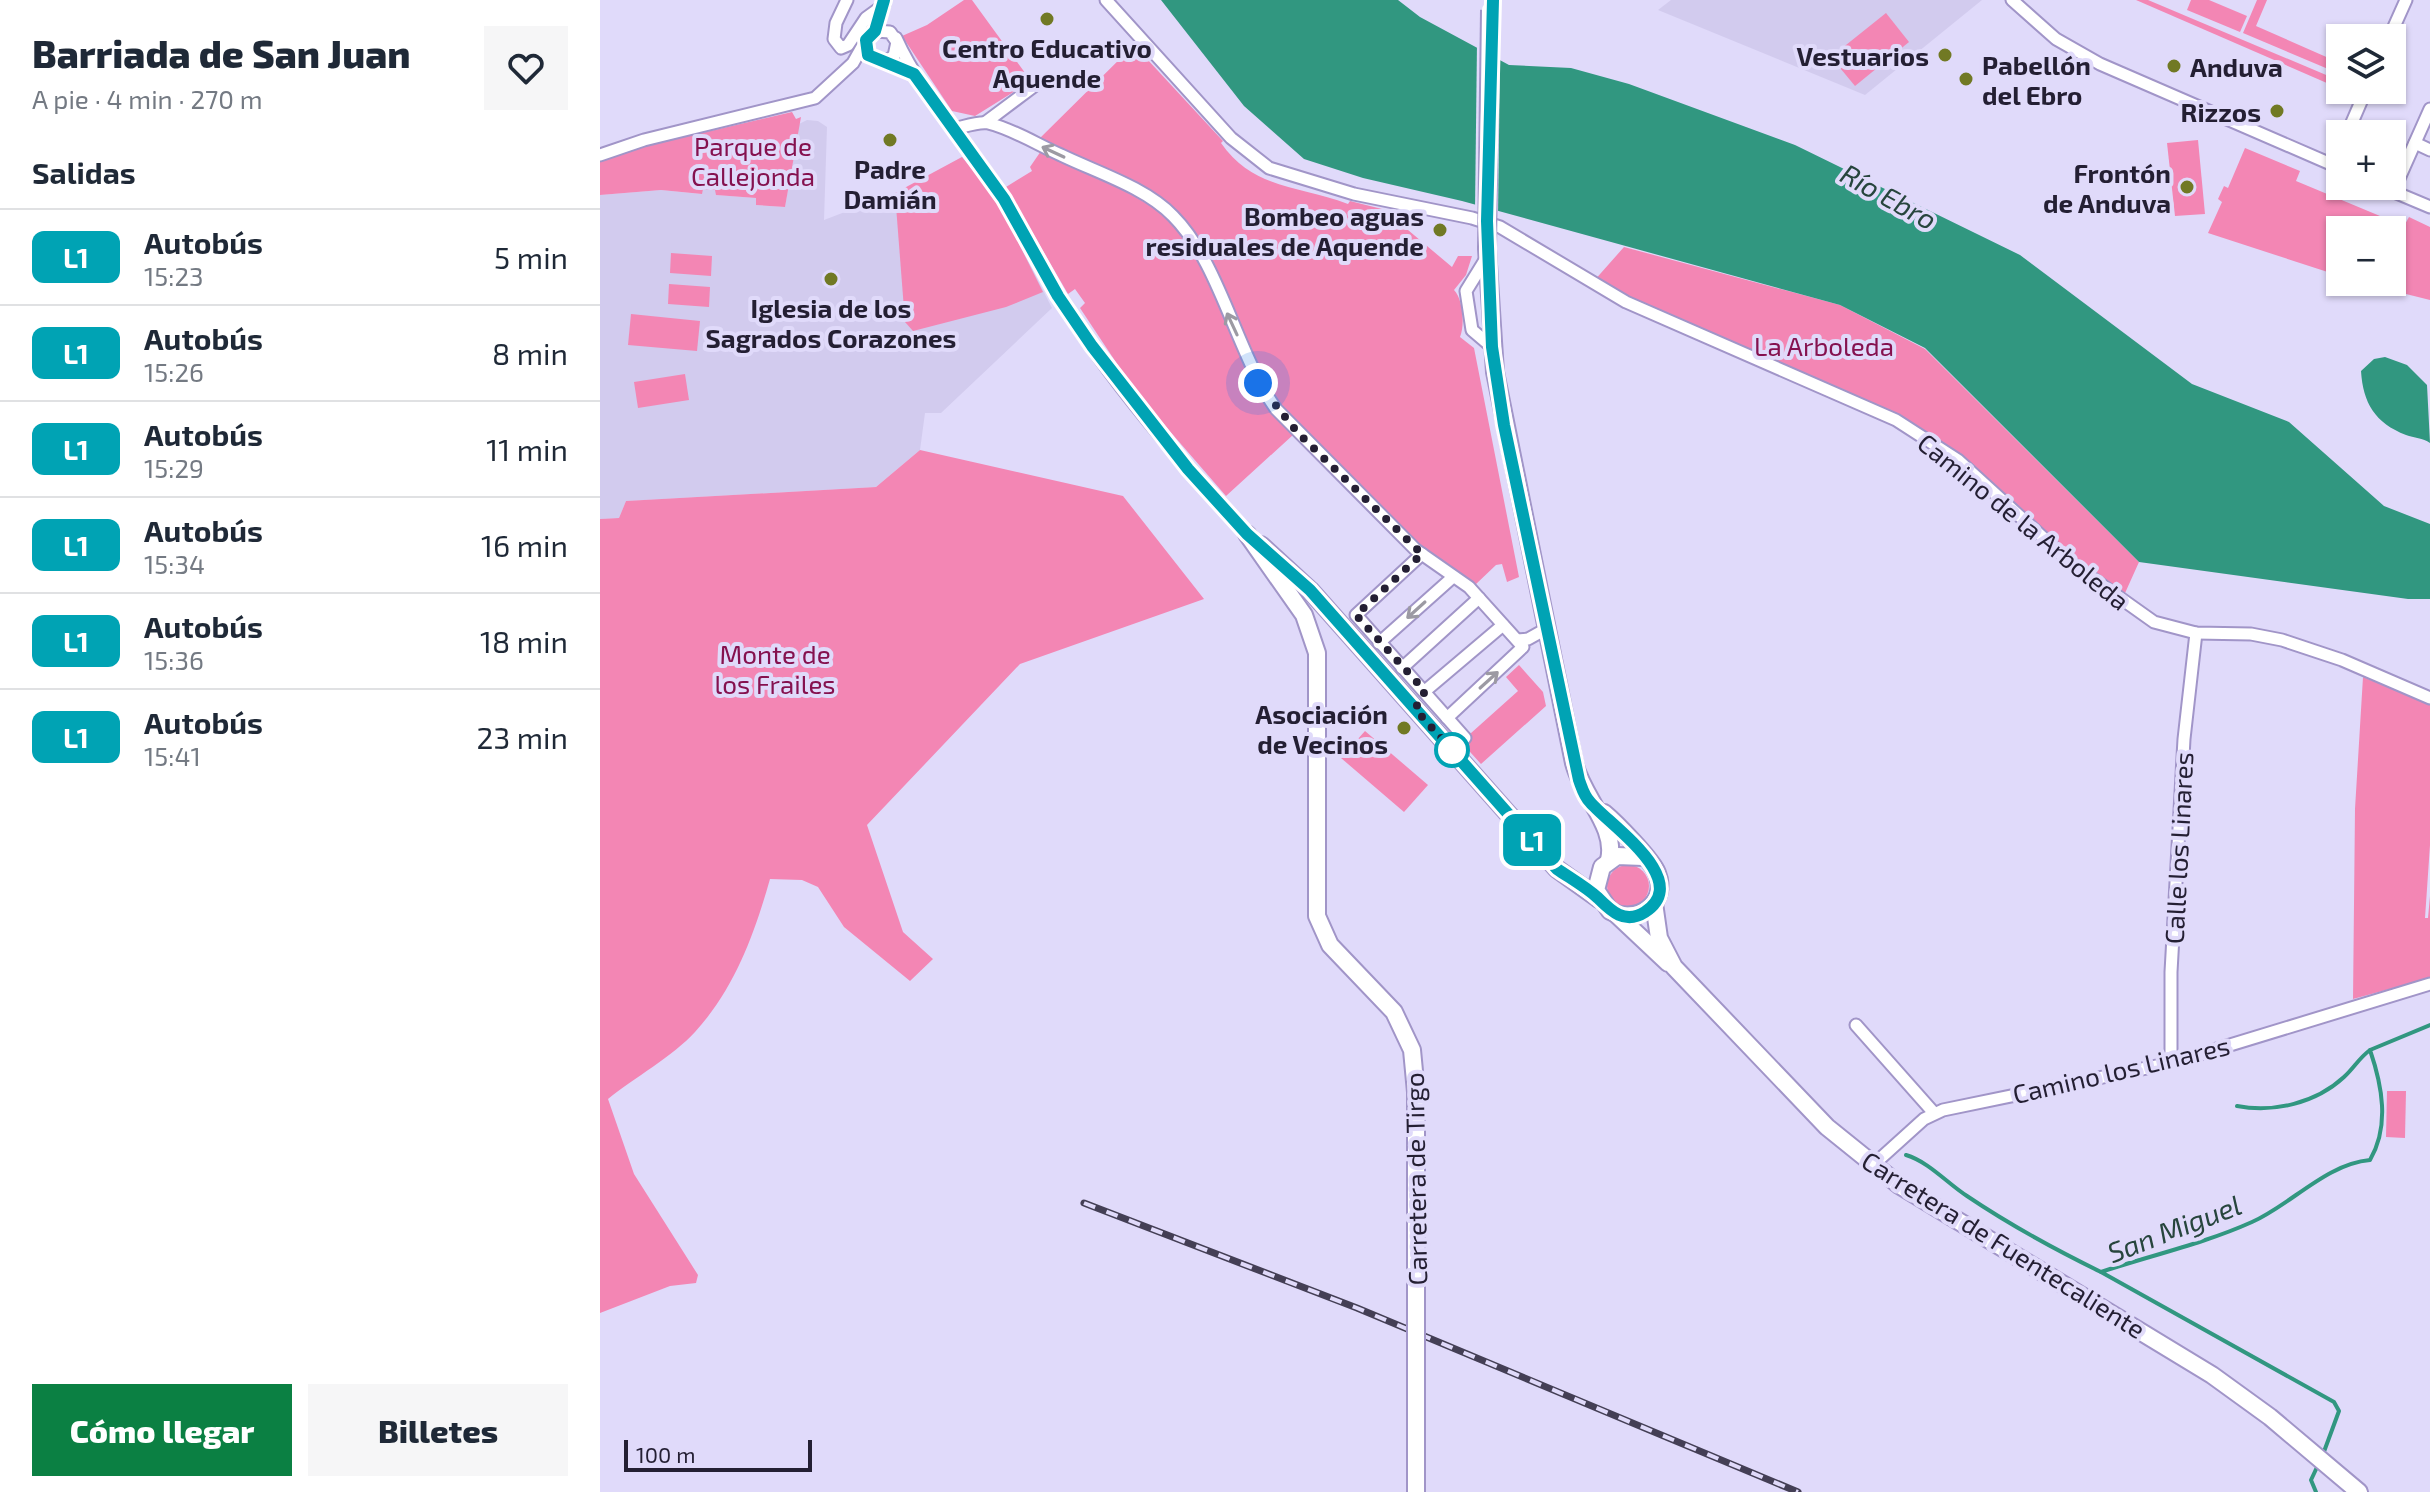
<!DOCTYPE html>
<html lang="es">
<head>
<meta charset="utf-8">
<style>
  :root { --surface:#fff; --page:#f6f6f7; --text:#1f2937; --muted:#747a83; --line:#e0e1e3; --accent:#0b8043 }
  body { margin:0; font-family:"Exo 2",sans-serif; background:var(--page); color:var(--text); height:100vh; display:flex; flex-direction:column; font-size:30px; white-space:nowrap }
  * { box-sizing:border-box; margin:0 }
  p { font-size:26px; color:var(--muted) }
  .icon { flex:none; width:44px; height:44px; fill:none; stroke:currentColor; stroke-width:2; stroke-linecap:round; stroke-linejoin:round }
  .map { position:relative; flex:1; overflow:hidden }
  .panel { display:flex; flex-direction:column; background:var(--surface); width:600px }
  .panel>* { flex:none }
  .badge { padding:0 16px; border-radius:12px; font-size:28px; line-height:52px }
  .buttons { position:absolute; left:1726px; top:24px; display:grid; gap:16px }
  .buttons a { display:grid; place-items:center; width:80px; height:80px; border-radius:0px; background:var(--surface); box-shadow:0 2px 6px #0004; font-size:40px }
  .scale { position:absolute; left:24px; bottom:20px; width:188px; box-sizing:border-box; padding-left:8px; border:4px solid #241f33; border-top:0; font-size:22px; line-height:28px; white-space:nowrap; color:#241f33; -webkit-text-stroke:6px #e0dafa; paint-order:stroke }
  .you { position:absolute; width:40px; height:40px; margin:-20px; border:6px solid #fff; border-radius:50%; background:#1a73e8; box-shadow:0 0 0 12px #1a73e833 }
  .map>.badge { position:absolute; translate:-50% -50%; box-shadow:0 0 0 4px #fff }
  h2 { padding:0 32px; font-size:30px; line-height:72px }
  .round { display:grid; place-items:center; flex:none; width:84px; height:84px; border-radius:0px; background:var(--page) }
  .overview { display:flex; align-items:center; justify-content:space-between; height:136px; padding:0 32px }
  h1 { font-size:38px; font-weight:800; line-height:60px }
  .cta { display:flex; gap:16px; margin-top:auto; padding:16px 32px }
  .cta a { flex:1; height:92px; border-radius:0px; background:var(--accent); color:#fff; font-size:32px; font-weight:800; line-height:92px; text-align:center }
  .cta a+a { background:var(--page); color:var(--text) }
  ul { padding:0; list-style:none }
  li { display:flex; align-items:center; gap:24px; height:96px; padding:0 32px; border-top:2px solid var(--line) }
  li div { flex:1 }
  li b { display:block; font-size:30px }
  li em { font-style:normal }
  li .badge { min-width:88px; font-weight:700; text-align:center }
  main { display:flex; flex:1; min-height:0 }
  .map>svg:first-child { display:block }
  .built { fill:#d2cbee }
  .green { fill:#f386b4 }
  .water { fill:#319780 }
  .pier { fill:#e0dafa }
  .lines { fill:none; stroke-linecap:round; stroke-linejoin:round }
  .stream { stroke:#319780; stroke-width:4 }
  .street-casing { stroke:#a195c8; stroke-width:15 }
  .secondary-casing { stroke:#a195c8; stroke-width:20 }
  .street { stroke:#fff; stroke-width:11 }
  .secondary { stroke:#fff; stroke-width:16 }
  .rail-casing { stroke:#443f55; stroke-width:7 }
  .rail { stroke:#e0dafa; stroke-width:4; stroke-dasharray:12; stroke-linecap:butt }
  .secondary-bridge-casing { stroke:#a195c8; stroke-width:20; stroke-linecap:butt }
  .secondary-bridge { stroke:#fff; stroke-width:16 }
  .oneway { stroke:#9c9aa3 }
  .line-casing { stroke:#fff; stroke-width:18 }
  .line { stroke:#00a3b4; stroke-width:12 }
  .walk { stroke:#241f33; stroke-width:8; stroke-dasharray:0 14.4 }
  .poi-dot { fill:#717924; stroke:#e0dafa; stroke-width:3 }
  .stop-dot { fill:#fff; stroke:#00a3b4; stroke-width:4 }
  .labels { text-anchor:middle; dominant-baseline:central; stroke-width:8; stroke-linejoin:round; paint-order:stroke }
  .poi-label { font-size:26px; font-weight:bold; fill:#241f33; stroke:#e0dafa; text-anchor:end }
  .park-label { font-size:26px; fill:#85114f; stroke:#e0dafa }
  .street-label { font-size:26px; fill:#241f33; stroke:#e0dafa }
  .water-label { font-size:28px; font-style:italic; fill:#27453d; stroke:#e0dafa }
</style>
</head>
<body>
<main>
<section class="panel">
<div class="overview"><div><h1>Barriada de San Juan</h1><p>A pie · 4 min · 270 m</p></div><a class="round"><svg class="icon" aria-label="heart" viewBox="0 0 24 24"><path d="M12 20l-8-8c-3-5 5-10 8-4 3-6 11-1 8 4z"/></svg></a></div>
<h2>Salidas</h2>
<ul>
<li><span class="badge" style="background:#00a3b4;color:#fff">L1</span><div><b>Autobús</b><p>15:23</p></div><em>5 min</em></li>
<li><span class="badge" style="background:#00a3b4;color:#fff">L1</span><div><b>Autobús</b><p>15:26</p></div><em>8 min</em></li>
<li><span class="badge" style="background:#00a3b4;color:#fff">L1</span><div><b>Autobús</b><p>15:29</p></div><em>11 min</em></li>
<li><span class="badge" style="background:#00a3b4;color:#fff">L1</span><div><b>Autobús</b><p>15:34</p></div><em>16 min</em></li>
<li><span class="badge" style="background:#00a3b4;color:#fff">L1</span><div><b>Autobús</b><p>15:36</p></div><em>18 min</em></li>
<li><span class="badge" style="background:#00a3b4;color:#fff">L1</span><div><b>Autobús</b><p>15:41</p></div><em>23 min</em></li>
</ul>
<div class="cta"><a>Cómo llegar</a><a>Billetes</a></div>
</section>
<div class="map">
<svg width="1830" height="1492" viewBox="0 0 1830 1492">
  <rect width="100%" height="100%" fill="#e0dafa"/>
  <!-- built -->
  <g class="built">
    <path d="M1071,0H1382L1265,95L1058,10Z"/>
    <path d="M207,120L218,121L227,127L224,220L305,189L362,157L397,200L452,308L341,413H325L320,450L276,487L26,501L19,518L0,519V195L61,190L101,194L102,189L116,190V195L156,198V205L185,207L199,124Z"/>
  </g>
  <!-- green -->
  <g class="green">
    <path d="M364,0H372L431,81L375,116L352,111L302,36L327,25Z"/>
    <path d="M1536,0H1548L1738,80L1736,87Z"/>
    <path d="M1591,0H1609L1647,16L1640,32L1587,10Z"/>
    <path d="M1657,0H1667L1656,26L1740,63V74L1643,33Z"/>
    <path d="M1286,13L1309,42L1255,86L1231,57Z"/>
    <path d="M534,45L623,141L621,143C654,190 699,185 748,204L750,201L786,210L810,223L808,230L852,267L858,256H872L866,275L854,290C863,299 865,325 860,337L874,348L919,577L907,582L902,564L896,565L875,585L820,548L715,444L671,396L575,212L438,140Z"/>
    <path d="M192,112L196,119L201,117L185,207L156,205V198L116,195L115,190L103,189L102,194L61,190L0,195V162L37,148Z"/>
    <path d="M1598,140L1605,214L1575,216L1567,143Z"/>
    <path d="M1645,148L1700,171L1696,181L1804,226L1809,217L1830,227V300L1758,282H1792V230H1740V276L1608,233L1622,202L1618,199L1624,186L1628,188Z"/>
    <path d="M441,151L524,190L567,216L597,259L657,389L693,435L626,496L535,391L480,308L485,303L475,289L468,294L406,187L432,171L430,167Z"/>
    <path d="M362,157L397,200L443,292L406,307L313,331L305,322L295,193Z"/>
    <path d="M1024,247L1240,305L1325,349L1539,562L1521,602L1336,443L993,282Z"/>
    <path d="M71,253L112,256L111,276L70,273Z"/>
    <path d="M69,284L110,287L109,307L68,304Z"/>
    <path d="M31,314L100,321L97,351L28,345Z"/>
    <path d="M85,374L89,400L38,408L34,382Z"/>
    <path d="M320,450L523,496L604,599L420,664L267,825L303,932L333,959L310,981L244,927L218,887L202,880L170,879C154,935 135,988 95,1032C73,1056 34,1078 8,1099L34,1174L98,1275L96,1283L70,1286L0,1313V519L19,518L26,501L276,487Z"/>
    <path d="M919,665L943,692L946,706L881,764L861,742L918,691L906,677Z"/>
    <path d="M1763,677L1830,704V845L1825,918H1828L1830,896V978L1753,999L1755,809Z"/>
    <path d="M765,731L828,785L804,812L741,758Z"/>
    <circle cx="1028" cy="886" r="21"/>
    <path d="M1787,1091H1806L1805,1138L1786,1137Z"/>
  </g>
  <!-- water -->
  <g class="water">
    <path d="M561,0H798L820,17L909,65L971,68L1029,84L1195,145L1420,255L1592,384L1689,422L1784,506L1830,524V599H1808L1539,562L1325,348L1240,305L862,201L763,178L704,159L644,106Z"/>
    <path d="M1785,357L1807,365L1827,385L1830,443C1823,438 1814,438 1806,435C1775,423 1763,403 1761,371L1774,359Z"/>
  </g>
  <!-- pier -->
  <path class="pier" d="M877,43L900,56L898,216L875,209Z"/>
  <g class="lines">
    <!-- stream -->
    <g class="stream">
      <path d="M1637,1106C1674,1113 1716,1103 1744,1077C1754,1068 1759,1058 1770,1050"/>
      <path d="M1306,1155C1329,1162 1347,1183 1367,1196C1410,1225 1454,1249 1501,1272"/>
      <path d="M1722,1457L1739,1411L1734,1402L1501,1272C1552,1255 1603,1244 1652,1222C1692,1204 1726,1164 1770,1160C1790,1126 1782,1085 1770,1050L1830,1025"/>
      <path d="M1716,1492L1711,1480L1718,1465"/>
    </g>
    <defs>
      <g id="street">
        <path d="M247,0L236,23L234,39L241,48L248,45L266,18L284,5"/>
        <path d="M506,0L631,138L669,168L754,194L872,218L900,227L1026,302L1296,420L1358,460L1471,563L1554,622L1596,633L1651,634L1682,640L1742,660L1830,698"/>
        <path d="M1412,0L1456,39L1500,64L1740,168"/>
        <path d="M296,38C323,98 370,144 404,199C424,230 439,264 458,296C511,383 579,459 647,534"/>
        <path d="M1789,38L1806,0"/>
        <path d="M286,61L294,56L297,42L290,32L275,31L266,40L268,55L313,73"/>
        <path d="M386,122L434,86"/>
        <path d="M353,129C363,127 379,121 388,123C413,129 438,145 461,155C496,172 545,187 573,216C620,263 636,352 676,409L816,550L869,587L923,647L847,718"/>
        <path d="M1747,134L1766,90"/>
        <path d="M1815,143L1830,150"/>
        <path d="M0,155L44,140L215,98L253,63L266,40"/>
        <path d="M1734,165L1740,150"/>
        <path d="M1780,186L1830,207"/>
        <path d="M1793,192L1830,109"/>
        <path d="M887,257L866,291L872,330L892,347"/>
        <path d="M822,554L756,615L865,738"/>
        <path d="M918,640L928,639L946,629"/>
        <path d="M779,643L853,577"/>
        <path d="M802,668L879,598"/>
        <path d="M825,691L903,625"/>
        <path d="M1256,1025L1334,1113"/>
        <path d="M1571,1063V972L1584,739L1596,633"/>
        <path d="M1272,1166L1324,1119L1343,1110L1571,1063L1830,984"/>
      </g>
      <g id="secondary">
        <path d="M887,249L895,372L974,763C983,798 1017,827 1009,860"/>
        <path d="M647,534L704,615L717,653V916L730,945L794,1012L812,1050L816,1092V1301"/>
        <path d="M661,545L710,590L957,869L999,899"/>
        <path d="M1004,813C1016,823 1052,860 1057,873C1069,904 1036,925 1010,911L996,890L1002,867L1017,856L1043,857"/>
        <path d="M1054,903L1059,938L1074,967L1227,1127L1299,1185L1612,1375L1670,1417L1759,1492"/>
        <path d="M1017,915L1068,963"/>
        <path d="M816,1362V1492"/>
      </g>
    </defs>
    <!-- street casing -->
    <use href="#street" class="street-casing"/>
    <!-- secondary casing -->
    <use href="#secondary" class="secondary-casing"/>
    <!-- street -->
    <use href="#street" class="street"/>
    <!-- secondary -->
    <use href="#secondary" class="secondary"/>
    <defs>
      <path id="rail" d="M484,1203L757,1308L1198,1492"/>
    </defs>
    <!-- rail casing -->
    <use href="#rail" class="rail-casing"/>
    <!-- rail -->
    <use href="#rail" class="rail"/>
    <defs>
      <g id="secondary-bridge">
        <path d="M887,249L890,10"/>
        <path d="M816,1362V1301"/>
      </g>
    </defs>
    <!-- secondary-bridge casing -->
    <use href="#secondary-bridge" class="secondary-bridge-casing"/>
    <!-- secondary-bridge -->
    <use href="#secondary-bridge" class="secondary-bridge"/>
  </g>
  <!-- one-way arrows -->
  <defs><path id="oneway-shaft" d="M-6 0H5M1.5-3L5.5 0L1.5 3" fill="none" stroke-width="1.6" stroke-linecap="round" stroke-linejoin="round" transform="scale(2)"/></defs>
  <g class="oneway">
    <use href="#oneway-shaft" transform="translate(453 152) rotate(-155)"/>
    <use href="#oneway-shaft" transform="translate(632 324) rotate(-115)"/>
    <use href="#oneway-shaft" transform="translate(816 610) rotate(138)"/>
    <use href="#oneway-shaft" transform="translate(889 680) rotate(-42)"/>
  </g>
  <g class="lines">
    <defs>
      <path id="line" d="M284,0L275,31L266,40L268,55L314,74L404,199L458,296L492,346L588,469L647,534L710,590L957,869C970,878 986,887 998,898C1011,911 1025,925 1045,912C1094,880 1008,824 990,802C984,796 982,788 979,780L904,425L892,347L887,221L893,0"/>
    </defs>
    <!-- line casing -->
    <use href="#line" class="line-casing"/>
    <!-- line -->
    <use href="#line" class="line"/>
    <!-- walk -->
    <path class="walk" d="M658,383L698,433L822,554L756,615L825,691L815,709L852,750"/>
  </g>
  <!-- markers -->
  <g class="poi-dot">
    <circle cx="447" cy="19" r="8"/>
    <circle cx="1345" cy="55" r="8"/>
    <circle cx="1574" cy="66" r="8"/>
    <circle cx="1366" cy="79" r="8"/>
    <circle cx="1677" cy="111" r="8"/>
    <circle cx="290" cy="140" r="8"/>
    <circle cx="1587" cy="187" r="8"/>
    <circle cx="840" cy="230" r="8"/>
    <circle cx="231" cy="279" r="8"/>
    <circle cx="804" cy="728" r="8"/>
  </g>
  <circle class="stop-dot" cx="852" cy="750" r="16"/>
  <g class="labels">
    <!-- poi labels -->
    <g class="poi-label">
      <text x="447" y="47" text-anchor="middle">Centro Educativo<tspan x="447" dy="30">Aquende</tspan></text>
      <text x="1329" y="55">Vestuarios</text>
      <text x="1382" y="64" text-anchor="start">Pabellón<tspan x="1382" dy="30">del Ebro</tspan></text>
      <text x="1590" y="66" text-anchor="start">Anduva</text>
      <text x="1661" y="111">Rizzos</text>
      <text x="290" y="168" text-anchor="middle">Padre<tspan x="290" dy="30">Damián</tspan></text>
      <text x="1571" y="172">Frontón<tspan x="1571" dy="30">de Anduva</tspan></text>
      <text x="824" y="215">Bombeo aguas<tspan x="824" dy="30">residuales de Aquende</tspan></text>
      <text x="231" y="307" text-anchor="middle">Iglesia de los<tspan x="231" dy="30">Sagrados Corazones</tspan></text>
      <text x="788" y="713">Asociación<tspan x="788" dy="30">de Vecinos</tspan></text>
    </g>
    <!-- park labels -->
    <g class="park-label">
      <text x="153" y="145">Parque de<tspan x="153" dy="30">Callejonda</tspan></text>
      <text x="1224" y="345">La Arboleda</text>
      <text x="175" y="653">Monte de<tspan x="175" dy="30">los Frailes</tspan></text>
    </g>
    <!-- street labels -->
    <g class="street-label">
      <text transform="translate(1424 521) rotate(39)">Camino de la Arboleda</text>
      <text transform="translate(1578 848) rotate(-87)">Calle los Linares</text>
      <text transform="translate(1521 1069) rotate(-13)">Camino los Linares</text>
      <text transform="translate(815 1179) rotate(-91)">Carretera de Tirgo</text>
      <text transform="translate(1404 1244) rotate(32)">Carretera de Fuentecaliente</text>
    </g>
    <!-- water labels -->
    <g class="water-label">
      <text transform="translate(1289 196) rotate(29)">Río Ebro</text>
      <text transform="translate(1574 1228) rotate(-21)">San Miguel</text>
    </g>
  </g>
</svg>
<div class="buttons">
<a><svg class="icon" aria-label="layers" viewBox="0 0 24 24"><path d="M12 4l9 5-9 5-9-5zM3 14l9 5 9-5"/></svg></a>
<a>+</a>
<a>−</a>
</div>
<div class="scale">100 m</div>
<div class="you" style="left:658px;top:383px"></div>
<b class="badge" style="left:932px;top:840px;background:#00a3b4;color:#fff">L1</b>
</div>
</main>
</body>
</html>
